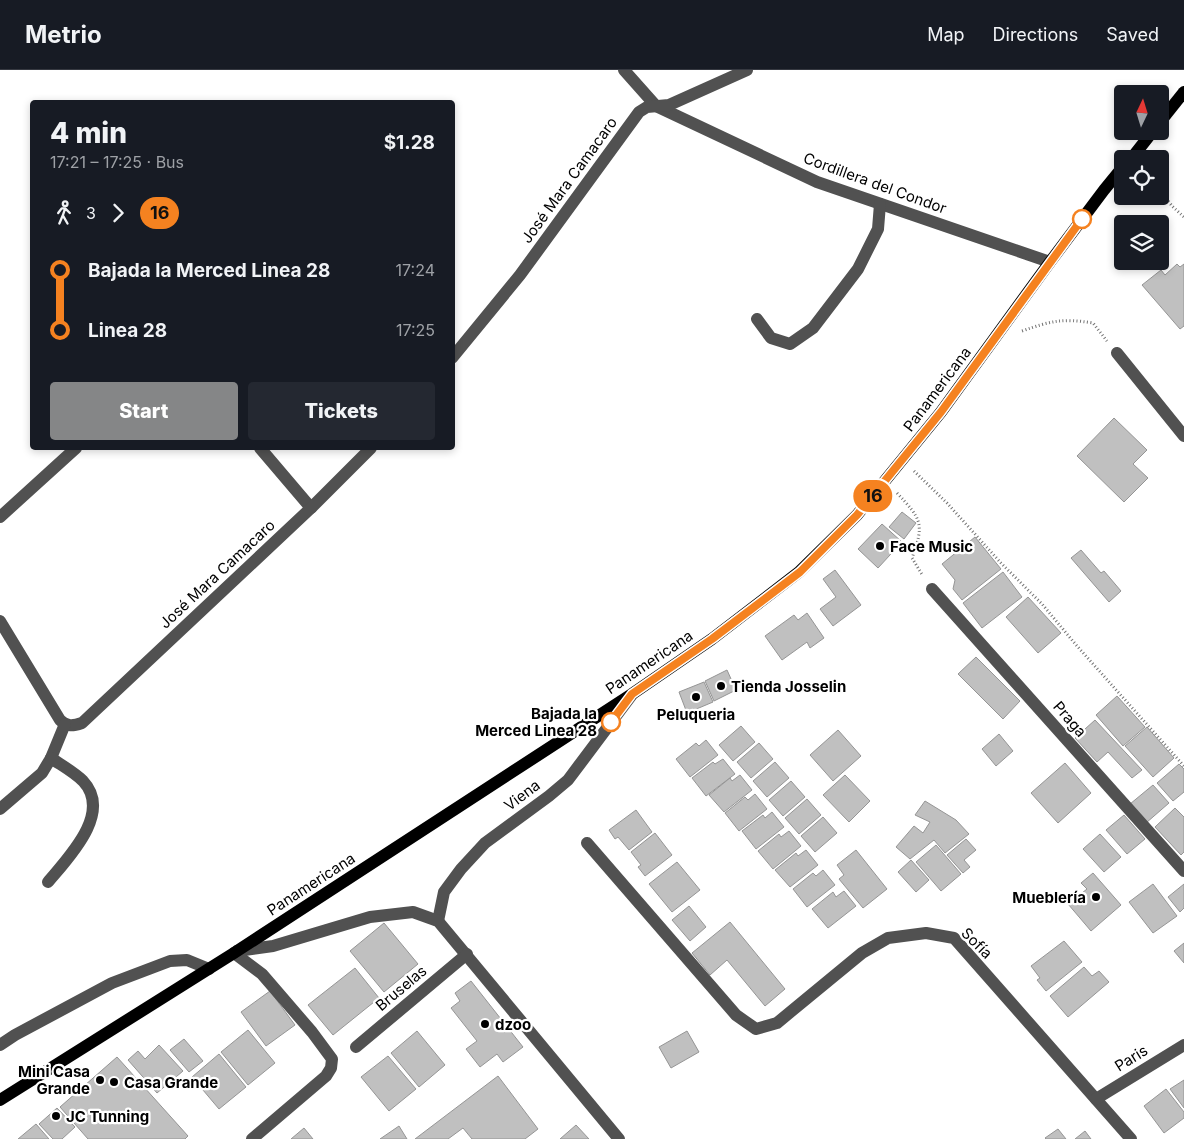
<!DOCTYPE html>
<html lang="en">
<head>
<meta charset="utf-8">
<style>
  :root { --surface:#171b24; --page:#242831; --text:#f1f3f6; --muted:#9ea1a6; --line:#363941; --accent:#858687 }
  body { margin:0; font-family:Inter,sans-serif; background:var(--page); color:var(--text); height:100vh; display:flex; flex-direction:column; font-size:19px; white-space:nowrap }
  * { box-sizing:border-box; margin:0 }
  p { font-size:16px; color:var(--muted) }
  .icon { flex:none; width:28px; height:28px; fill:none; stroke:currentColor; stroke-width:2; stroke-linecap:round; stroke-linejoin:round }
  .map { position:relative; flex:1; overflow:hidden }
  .side { position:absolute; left:30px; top:30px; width:425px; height:350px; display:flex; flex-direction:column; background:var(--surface); border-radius:5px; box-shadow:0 2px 8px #0003 }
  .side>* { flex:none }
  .badge { padding:0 10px; border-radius:16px; font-size:18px; line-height:32px }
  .needle { width:32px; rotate:4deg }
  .controls { position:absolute; left:1114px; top:15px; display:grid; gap:10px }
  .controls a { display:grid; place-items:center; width:55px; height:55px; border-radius:5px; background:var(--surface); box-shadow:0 2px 8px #0003; font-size:25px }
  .map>.badge { position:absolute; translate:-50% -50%; box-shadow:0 0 0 2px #fff }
  .legs { display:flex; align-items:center; gap:8px; height:55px; padding:0 20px; font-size:16px }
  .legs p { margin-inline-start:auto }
  .overview { display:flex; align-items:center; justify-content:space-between; height:85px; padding:0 20px }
  h1 { font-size:28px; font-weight:800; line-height:38px }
  .primary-button { display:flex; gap:10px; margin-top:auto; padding:10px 20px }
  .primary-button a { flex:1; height:58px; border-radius:5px; background:var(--accent); color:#fff; font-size:20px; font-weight:800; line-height:58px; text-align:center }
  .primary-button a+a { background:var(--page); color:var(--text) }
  ul { padding:0 20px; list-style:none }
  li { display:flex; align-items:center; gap:18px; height:60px; font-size:19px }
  li i { display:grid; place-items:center; width:8px; height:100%; margin:0 6px; background:currentColor }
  li i::after { content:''; width:12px; height:12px; margin:-6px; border:4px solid; border-radius:50%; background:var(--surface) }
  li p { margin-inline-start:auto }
  li:first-child i { background:linear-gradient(#0000 50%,currentColor 0) }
  li:last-child i { background:linear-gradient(currentColor 50%,#0000 0) }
  header { display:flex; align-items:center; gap:30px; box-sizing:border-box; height:70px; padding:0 25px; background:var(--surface); border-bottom:1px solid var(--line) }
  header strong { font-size:24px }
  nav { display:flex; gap:28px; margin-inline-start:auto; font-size:18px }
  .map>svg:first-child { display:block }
  .building { fill:#c0c0c0; stroke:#959595 }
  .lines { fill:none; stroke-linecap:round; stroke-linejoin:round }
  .path { stroke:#737373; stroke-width:3; stroke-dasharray:1 2.5; stroke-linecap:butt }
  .minor { stroke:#515151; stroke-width:12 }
  .major { stroke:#000; stroke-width:12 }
  .line-1-casing { stroke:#fff; stroke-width:11 }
  .line-1 { stroke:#f58220; stroke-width:8 }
  .stop-1-dot { fill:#fff; stroke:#f58220; stroke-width:2.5 }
  .poi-dot { fill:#000; stroke:#fff; stroke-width:2 }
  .labels { text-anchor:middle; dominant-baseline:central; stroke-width:4.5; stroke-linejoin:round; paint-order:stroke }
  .street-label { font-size:15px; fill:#000; stroke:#fff }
  .poi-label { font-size:15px; font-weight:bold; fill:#000; stroke:#fff; text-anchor:start }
  .stop-label { font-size:15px; font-weight:bold; fill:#000; stroke:#fff; text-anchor:end }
</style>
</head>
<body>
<header>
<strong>Metrio</strong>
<nav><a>Map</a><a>Directions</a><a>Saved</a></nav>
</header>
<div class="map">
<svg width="1184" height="1069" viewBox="0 0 1184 1069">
  <rect width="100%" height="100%" fill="#fff"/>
  <!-- building -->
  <g class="building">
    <path d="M1177,194L1180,197L1184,194V256L1180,259L1142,215L1161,200L1165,205Z"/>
    <path d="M1114,348L1147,380L1133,394L1148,408L1124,432L1077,386Z"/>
    <path d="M902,442L916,453L904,469L889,457Z"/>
    <path d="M882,454L902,472L878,498L858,479Z"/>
    <path d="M975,467L1001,499L962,530L953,519L955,510L942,494Z"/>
    <path d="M1081,480L1101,503L1104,501L1121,521L1109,532L1071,488Z"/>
    <path d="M835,500L861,535L833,556L820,539L836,527L823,509Z"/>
    <path d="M1003,502L1022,527L982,558L963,533Z"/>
    <path d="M1028,527L1061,563L1038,583L1006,547Z"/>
    <path d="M807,543L824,568L810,578L807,572L782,590L765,566L794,545L798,550Z"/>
    <path d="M976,587L1020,631L1003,649L958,604Z"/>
    <path d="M727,600L736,620L714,631L705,611Z"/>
    <path d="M704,612L713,632L687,643L679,622Z"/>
    <path d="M1117,626L1145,657L1123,676L1096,645Z"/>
    <path d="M1095,650L1142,700L1132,708L1108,682L1097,692L1075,668Z"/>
    <path d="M741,656L755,672L733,691L719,675Z"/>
    <path d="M1147,657L1174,688L1153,707L1125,676Z"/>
    <path d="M838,660L861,686L833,711L810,685Z"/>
    <path d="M999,664L1013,681L996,696L982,679Z"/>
    <path d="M706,670L718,685L690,707L676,689L696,673L699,676Z"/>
    <path d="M759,673L773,689L751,708L737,692Z"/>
    <path d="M723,689L735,704L706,726L692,708L713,692L715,694Z"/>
    <path d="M775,692L789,708L767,727L753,711Z"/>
    <path d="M1065,693L1091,723L1058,753L1031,723Z"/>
    <path d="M1179,694L1184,699V722L1173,731L1157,713Z"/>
    <path d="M740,705L752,720L724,742L709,725L730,708L732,711Z"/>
    <path d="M845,705L870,731L849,752L823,725Z"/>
    <path d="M791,711L805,727L783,746L769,730Z"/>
    <path d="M1153,715L1169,733L1146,753L1130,734Z"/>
    <path d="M755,724L767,739L739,761L725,743L745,727L748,730Z"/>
    <path d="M807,729L821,745L799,764L785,748Z"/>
    <path d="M925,731L956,750L969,764L945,783L934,770L910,789L896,777L914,756L923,763L930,752L915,745Z"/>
    <path d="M1175,738L1184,747V782L1181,785L1155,757Z"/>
    <path d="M636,740L652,762L629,780L618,767L615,769L609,760Z"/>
    <path d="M772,742L784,757L756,779L742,761L763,745L765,748Z"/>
    <path d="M1124,745L1145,769L1127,784L1106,760Z"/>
    <path d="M823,747L837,763L815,782L801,766Z"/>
    <path d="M789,761L801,776L773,799L758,781L779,764L781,767Z"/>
    <path d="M655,763L672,785L645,806L638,797L641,795L631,782Z"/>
    <path d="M1100,764L1121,787L1104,802L1083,779Z"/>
    <path d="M966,769L976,780L964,790L970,797L963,803L947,785Z"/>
    <path d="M936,775L961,804L941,821L916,792Z"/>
    <path d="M806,780L818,795L790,817L775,800L796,783L798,786Z"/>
    <path d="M856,780L887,819L863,838L839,809L844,805L837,795Z"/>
    <path d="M911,790L929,810L916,822L898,802Z"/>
    <path d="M677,792L700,820L672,842L649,814Z"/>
    <path d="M823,800L835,815L807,837L793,819L813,803L816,806Z"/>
    <path d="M1093,803L1121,835L1091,861L1068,834L1087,819L1081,813Z"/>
    <path d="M1153,814L1177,846L1153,863L1129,832Z"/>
    <path d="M1184,814V838L1180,842L1168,827Z"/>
    <path d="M844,821L856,836L828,858L812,839L833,822L836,827Z"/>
    <path d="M689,836L706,857L690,871L672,850Z"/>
    <path d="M730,852L785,919L765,936L727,890L710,905L692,883Z"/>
    <path d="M384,853L418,894L384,922L350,881Z"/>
    <path d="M1064,871L1082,892L1046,921L1037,910L1040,908L1031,896Z"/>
    <path d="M1184,873V893L1174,881Z"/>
    <path d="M1084,897L1092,906L1099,901L1109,912L1068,947L1050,926Z"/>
    <path d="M355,898L379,928L333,965L308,935Z"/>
    <path d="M471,911L523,977L503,992L497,984L480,997L466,979L477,971L451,938L460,931L455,923Z"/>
    <path d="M270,921L295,955L266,976L241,942Z"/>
    <path d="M248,960L275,993L248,1015L221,982Z"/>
    <path d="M417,961L445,995L419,1017L391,983Z"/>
    <path d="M687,961L699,982L671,998L659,977Z"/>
    <path d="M184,969L203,991L189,1002L170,980Z"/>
    <path d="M159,975L183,1001L157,1023L128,990L138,981L145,989Z"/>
    <path d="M219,984L246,1017L219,1039L192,1007Z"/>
    <path d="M388,986L416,1019L389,1041L361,1007Z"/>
    <path d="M117,987L188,1066L185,1069H88L60,1037Z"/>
    <path d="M498,1006L538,1059L525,1069H472L463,1058L448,1069H415Z"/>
    <path d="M1184,1010V1038L1170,1019Z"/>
    <path d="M1166,1019L1184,1042V1048L1164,1063L1144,1036Z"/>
    <path d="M57,1038L75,1057L62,1069H53L39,1054Z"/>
    <path d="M36,1054L49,1069H18Z"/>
    <path d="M576,1055L589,1069H560Z"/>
    <path d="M399,1056L407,1069H380Z"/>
    <path d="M304,1058L313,1069H291Z"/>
    <path d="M1058,1059L1066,1069H1046L1045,1068Z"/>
    <path d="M1085,1061L1091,1069H1075Z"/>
  </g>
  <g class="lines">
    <!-- path -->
    <g class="path">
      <path d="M1160,120L1172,136L1184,147"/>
      <path d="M1022,261C1051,251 1062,248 1093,253L1107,271"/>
      <path d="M914,401L947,433L1001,493L1042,534L1077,576L1184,696"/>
      <path d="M897,423C921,449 925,453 912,488L923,506"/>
    </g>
    <!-- minor -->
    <g class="minor">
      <path d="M624,0L656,36L817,112L1050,192"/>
      <path d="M757,249L771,268L790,274L813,258L858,199L878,159L880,134"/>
      <path d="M1117,283L1184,366"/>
      <path d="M452,288L520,205L639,42L647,37L669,35L747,0"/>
      <path d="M260,378L311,438"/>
      <path d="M0,447L76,378"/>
      <path d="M932,519L1184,801"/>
      <path d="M0,551L60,650C67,657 73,656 82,653L311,438L371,378"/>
      <path d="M0,739L42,703L51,688L65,654"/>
      <path d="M587,773L736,945L756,959L777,953L862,883L888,868L926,863L954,868L1131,1069"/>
      <path d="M48,812C68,788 113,743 83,711C74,702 61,695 51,688"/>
      <path d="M438,851L444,822L461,799L485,773L549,726L568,710L631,626"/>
      <path d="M237,881L273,876L370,847L413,842L438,851L619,1069"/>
      <path d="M234,883L262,904L312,962L332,989L331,998L326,1006L252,1069"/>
      <path d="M0,975L15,965L112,913L170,891L187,890L209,899"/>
      <path d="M356,977L467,884"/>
      <path d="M1096,1029L1184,975"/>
    </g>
    <!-- major -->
    <g class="major">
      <path d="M1160,52L1184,22"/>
      <path d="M1131,89L1153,61"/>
      <path d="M0,1030L234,883L632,624L712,569L799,502L857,445L941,342L1050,192L1104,120L1122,98"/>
    </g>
  </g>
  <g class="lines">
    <defs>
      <path id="line-1" d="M611,652L632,624L712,569L800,502L857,445L941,342L1082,149"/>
    </defs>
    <!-- line-1 casing -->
    <use href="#line-1" class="line-1-casing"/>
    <!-- line-1 -->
    <use href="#line-1" class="line-1"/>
  </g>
  <!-- markers -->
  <g class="stop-1-dot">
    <circle cx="1082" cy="149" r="9"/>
    <circle cx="611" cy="652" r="9"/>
  </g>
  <g class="poi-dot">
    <circle cx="880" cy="476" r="5"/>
    <circle cx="721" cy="616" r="5"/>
    <circle cx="696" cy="627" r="5"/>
    <circle cx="1096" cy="827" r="5"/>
    <circle cx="485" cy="954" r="5"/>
    <circle cx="100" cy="1010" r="5"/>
    <circle cx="114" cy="1012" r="5"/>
    <circle cx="56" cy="1046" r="5"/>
  </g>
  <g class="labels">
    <!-- street labels -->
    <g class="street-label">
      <text transform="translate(569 110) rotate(-54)">José Mara Camacaro</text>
      <text transform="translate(875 113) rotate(20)">Cordillera del Condor</text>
      <text transform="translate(937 319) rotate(-53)">Panamericana</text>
      <text transform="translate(217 504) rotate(-43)">José Mara Camacaro</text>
      <text transform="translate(649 592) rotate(-34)">Panamericana</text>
      <text transform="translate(1070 649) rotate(49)">Praga</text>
      <text transform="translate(522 725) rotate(-37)">Viena</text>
      <text transform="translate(311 814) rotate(-33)">Panamericana</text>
      <text transform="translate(977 873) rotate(45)">Sofía</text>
      <text transform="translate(401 918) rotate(-40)">Bruselas</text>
      <text transform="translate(1131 988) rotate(-32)">Paris</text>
    </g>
    <!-- poi labels -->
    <g class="poi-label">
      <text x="890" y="476">Face Music</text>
      <text x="731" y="616">Tienda Josselin</text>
      <text x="696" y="644" text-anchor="middle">Peluqueria</text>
      <text x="1086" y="827" text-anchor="end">Mueblería</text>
      <text x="495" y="954">dzoo</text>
      <text x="90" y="1001" text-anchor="end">Mini Casa<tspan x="90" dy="17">Grande</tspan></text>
      <text x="124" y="1012">Casa Grande</text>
      <text x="66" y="1046">JC Tunning</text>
    </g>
    <!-- stop labels -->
    <g class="stop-label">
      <text x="597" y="643">Bajada la<tspan x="597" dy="17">Merced Linea 28</tspan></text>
    </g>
  </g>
</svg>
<div class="controls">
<a><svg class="needle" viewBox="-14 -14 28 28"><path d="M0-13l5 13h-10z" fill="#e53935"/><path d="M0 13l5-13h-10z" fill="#9ea1a6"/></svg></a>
<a><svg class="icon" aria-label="locate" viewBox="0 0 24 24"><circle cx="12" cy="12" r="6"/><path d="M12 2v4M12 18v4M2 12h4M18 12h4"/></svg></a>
<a><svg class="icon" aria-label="layers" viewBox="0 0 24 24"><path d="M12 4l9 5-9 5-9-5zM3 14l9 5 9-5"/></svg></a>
</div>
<b class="badge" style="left:873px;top:426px;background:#f58220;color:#111">16</b>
<section class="side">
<div class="overview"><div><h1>4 min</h1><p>17:21 – 17:25 · Bus</p></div><b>$1.28</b></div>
<div class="legs"><svg class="icon" aria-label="walk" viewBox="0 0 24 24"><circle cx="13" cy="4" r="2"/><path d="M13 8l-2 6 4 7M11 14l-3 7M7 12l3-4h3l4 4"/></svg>3<svg class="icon" aria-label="forward" viewBox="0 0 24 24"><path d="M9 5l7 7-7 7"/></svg><b class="badge" style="background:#f58220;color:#111">16</b></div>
<ul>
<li><i style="color:#f58220"></i><b>Bajada la Merced Linea 28</b><p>17:24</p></li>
<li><i style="color:#f58220"></i><b>Linea 28</b><p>17:25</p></li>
</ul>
<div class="primary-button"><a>Start</a><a>Tickets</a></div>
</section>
</div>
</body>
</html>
